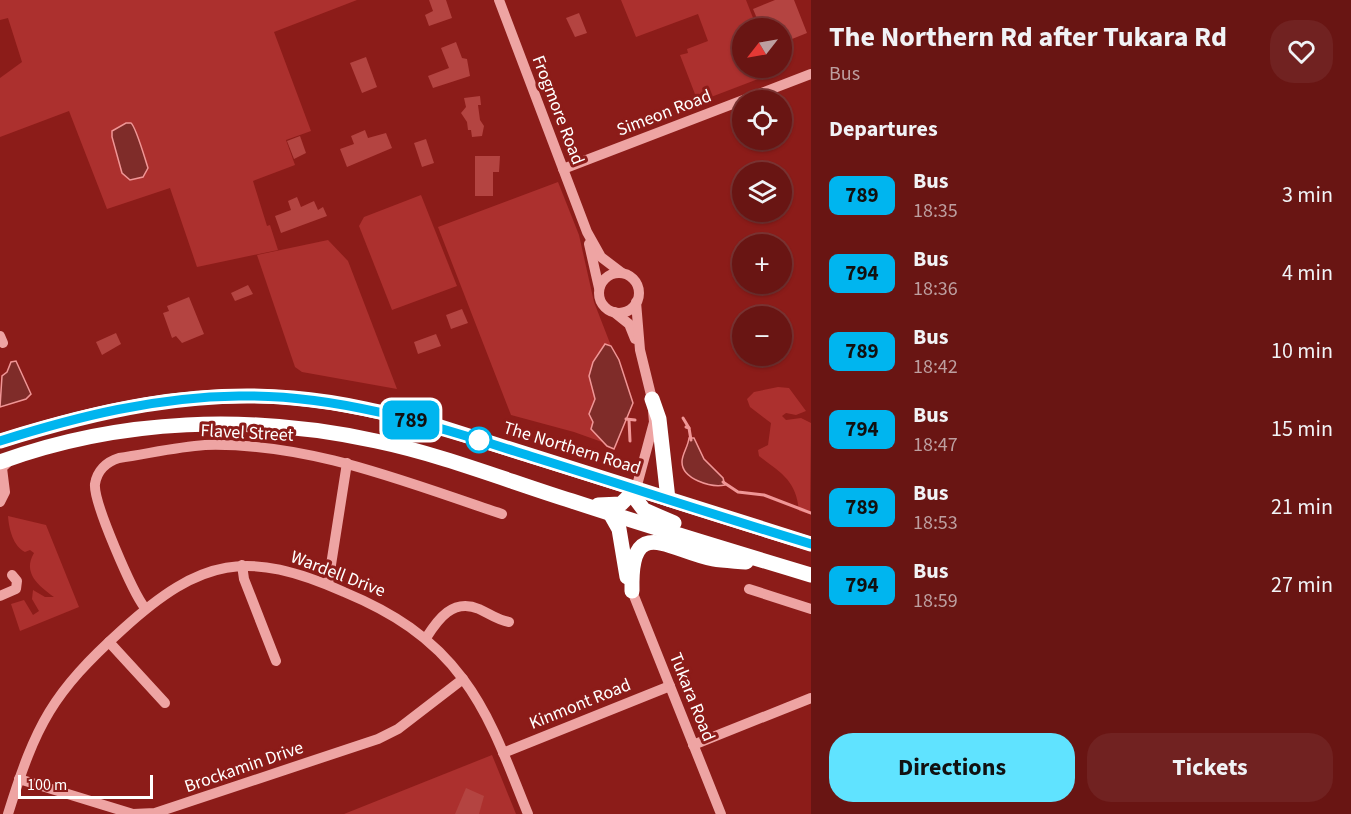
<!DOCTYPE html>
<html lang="en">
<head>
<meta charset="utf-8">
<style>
  :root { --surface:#691513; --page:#712221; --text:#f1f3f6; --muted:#bd9fa0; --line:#7c3433; --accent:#60e3ff }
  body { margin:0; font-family:"Source Sans 3",sans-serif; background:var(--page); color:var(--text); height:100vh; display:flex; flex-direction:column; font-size:22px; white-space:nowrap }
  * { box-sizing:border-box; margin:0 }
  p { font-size:20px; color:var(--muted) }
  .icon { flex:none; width:33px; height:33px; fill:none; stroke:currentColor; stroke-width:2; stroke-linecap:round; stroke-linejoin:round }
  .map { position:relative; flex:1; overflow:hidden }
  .drawer { display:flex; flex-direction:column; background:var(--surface); width:540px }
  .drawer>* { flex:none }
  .badge { padding:0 12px; border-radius:9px; font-size:21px; line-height:39px }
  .needle { width:39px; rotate:239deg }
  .buttons { position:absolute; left:732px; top:18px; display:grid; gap:12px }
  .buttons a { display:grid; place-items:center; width:60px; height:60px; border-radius:50%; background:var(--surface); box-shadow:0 2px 4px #0004,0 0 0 2px var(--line); font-size:30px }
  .scale { position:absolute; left:18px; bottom:15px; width:135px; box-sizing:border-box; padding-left:6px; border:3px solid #fff; border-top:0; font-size:16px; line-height:21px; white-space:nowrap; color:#fff; -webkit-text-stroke:4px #8c1c19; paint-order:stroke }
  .map>.badge { position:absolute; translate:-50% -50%; box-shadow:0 0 0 3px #fff }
  h2 { padding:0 18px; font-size:22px; line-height:54px }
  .round { display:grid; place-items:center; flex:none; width:63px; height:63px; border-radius:24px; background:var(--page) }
  .summary { display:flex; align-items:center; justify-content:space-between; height:102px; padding:0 18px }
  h1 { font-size:28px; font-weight:700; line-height:45px }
  .button { display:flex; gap:12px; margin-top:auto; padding:12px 18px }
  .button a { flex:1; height:69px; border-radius:24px; background:var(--accent); color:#111; font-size:24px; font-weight:700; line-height:69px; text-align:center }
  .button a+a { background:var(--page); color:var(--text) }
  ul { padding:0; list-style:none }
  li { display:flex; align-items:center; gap:18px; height:78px; padding:0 18px }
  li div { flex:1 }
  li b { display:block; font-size:22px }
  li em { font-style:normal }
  li .badge { min-width:66px; font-weight:700; text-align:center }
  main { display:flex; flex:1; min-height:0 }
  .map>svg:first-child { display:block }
  .green { fill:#ac302e }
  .water { fill:#7f2c29; stroke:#f09696; stroke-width:1.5 }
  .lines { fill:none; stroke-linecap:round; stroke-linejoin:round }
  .stream { stroke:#f09696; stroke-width:3 }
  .building { fill:#b44441 }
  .minor { stroke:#eea4a3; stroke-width:10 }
  .highway { stroke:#fff; stroke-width:15 }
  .line-casing { stroke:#fff; stroke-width:14 }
  .line { stroke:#00b5ef; stroke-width:9 }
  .stop-dot { fill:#fff; stroke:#00b5ef; stroke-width:3 }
  .labels { text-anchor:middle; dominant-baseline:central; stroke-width:6; stroke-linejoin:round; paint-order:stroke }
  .street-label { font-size:18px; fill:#fff; stroke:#8c1c19 }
</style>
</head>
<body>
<main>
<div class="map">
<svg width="811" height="814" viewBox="0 0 811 814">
  <rect width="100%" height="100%" fill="#8c1c19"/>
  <!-- green -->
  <g class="green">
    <path d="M0,0H357L274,32L311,131L286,140L295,165L253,181L267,226L270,225L278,250L197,267L170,188L107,209L69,111L0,137V78L22,62L8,18L0,20Z"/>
    <path d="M621,0H746L757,28H742V68H772L774,73L698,102L680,55L688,53L687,49L708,41L698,14L636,37Z"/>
    <path d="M558,182L579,235L594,302L632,400L616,447L574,432L511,415L438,227Z"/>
    <path d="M421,195L457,286L392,310L359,226L364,217Z"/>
    <path d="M328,240L348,261L397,389L302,372L295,367L257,255Z"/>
    <path d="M778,387L789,388L806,411L796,415L786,413L782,416L786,420L801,418L811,423L810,514L799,511C796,480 782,474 759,456L758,450L768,445L771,423L750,407L747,399L754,392Z"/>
    <path d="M8,516L46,525L79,607L20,631L11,604L24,600L33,615L39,611L32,599L33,590L45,597H54C39,586 22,573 34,553L30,550L25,552C13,546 9,529 8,516Z"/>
    <path d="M492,755L516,814H344Z"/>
  </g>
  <!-- water -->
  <g class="water">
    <path d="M126,123H131C136,127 145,159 148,168L143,177L130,180L122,173L112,137V131Z"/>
    <path d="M605,344L611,346L619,360L633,403L614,449L607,446L591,429L593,422L589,414L595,399L589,376L593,362Z"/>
    <path d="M16,361L31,394L26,399L0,407L2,376L7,372L11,362Z"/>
    <path d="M689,438H694L704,459L723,478L725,485C711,488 682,479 682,462C682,454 688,447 689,438Z"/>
  </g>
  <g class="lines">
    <!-- stream -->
    <g class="stream">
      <path d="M683,418L689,428"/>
      <path d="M626,419L635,420"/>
      <path d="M629,420L630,441"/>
      <path d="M686,427L689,428L691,440"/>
      <path d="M723,482L738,492L764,495L811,513"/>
    </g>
  </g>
  <!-- building -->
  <g class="building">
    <path d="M429,0H446L452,18L429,26L425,15L433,11Z"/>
    <path d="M775,0H794L807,33L782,43V28H761L753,9Z"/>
    <path d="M579,13L587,33L575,37L566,18Z"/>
    <path d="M456,42L462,58L467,59L470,76L433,88L428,76L449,68L441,48Z"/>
    <path d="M366,57L377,87L362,93L350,63Z"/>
    <path d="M480,96L481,105H478L480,120L484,126L482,136L472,137L471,130H468L467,122L461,113L466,107L464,98Z"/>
    <path d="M365,130L368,138L386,133L392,148L347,167L340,149L354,144L351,136Z"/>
    <path d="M300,136L306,153L294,159L287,141Z"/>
    <path d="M426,139L434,163L422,167L414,143Z"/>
    <path d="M475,156H500L499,172H493V196H475Z"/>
    <path d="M297,197L301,207L314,201L318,210L323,207L327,216L281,233L275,216L291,210L288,201Z"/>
    <path d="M248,285L253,294L235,301L231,293Z"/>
    <path d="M189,297L204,334L182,343L176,336L172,338L163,313L169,311L167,306Z"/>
    <path d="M462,309L468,323L451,329L446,315Z"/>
    <path d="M116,333L121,344L102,355L96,342Z"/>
    <path d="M436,334L441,346L418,354L414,342Z"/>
    <path d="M466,788L484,796L479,814H455Z"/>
  </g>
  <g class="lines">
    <!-- minor -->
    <g class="minor">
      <path d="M499,0L587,232L601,257L622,273"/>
      <path d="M563,169L811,74"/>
      <path d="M589,244L599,288"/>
      <circle cx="619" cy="293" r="20"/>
      <path d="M614,312L629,324L635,339"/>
      <path d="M0,336L3,343"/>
      <path d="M636,489L654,422L652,399L640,350L636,302"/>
      <path d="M0,502L5,492L2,468L11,459"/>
      <path d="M242,565L244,579L276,661"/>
      <path d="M328,584L347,463"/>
      <path d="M749,589L811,609"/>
      <path d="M632,591L721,814"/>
      <path d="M0,596L16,589L17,581L12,575"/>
      <path d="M145,608C133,593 93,502 95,484C97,471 106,462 119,458C147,454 176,447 205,445C309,442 405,482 502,514"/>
      <path d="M426,638C438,619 453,598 479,609C490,614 497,620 509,622"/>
      <path d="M109,642L165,703"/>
      <path d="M693,745L811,698"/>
      <path d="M503,753L670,686"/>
      <path d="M19,779L133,814L155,813L378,739L398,729L463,679"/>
      <path d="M8,814C36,724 52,693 123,629C201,558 247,549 344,592C392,612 432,637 463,679C493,719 509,768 528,814"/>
    </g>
    <!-- highway -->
    <g class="highway">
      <path d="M652,399L659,419L668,499"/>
      <path d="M0,441C96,411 192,389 293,398C342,402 390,414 437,426L811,544"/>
      <path d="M0,462C121,418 251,414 376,441C443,455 508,481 572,501C651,527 731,551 811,575"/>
      <path d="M636,489L635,498L644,510L674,523"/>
      <path d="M598,505L621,504L636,489"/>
      <path d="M610,513L619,529L627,577"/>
      <path d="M632,591C630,513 668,550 713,559C724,561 736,561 746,562"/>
    </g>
  </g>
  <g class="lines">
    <defs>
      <path id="line" d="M0,441C79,416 156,397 239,396C340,394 435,426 530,456C624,485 717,516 811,544"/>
    </defs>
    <!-- line casing -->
    <use href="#line" class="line-casing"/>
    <!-- line -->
    <use href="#line" class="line"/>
  </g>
  <!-- markers -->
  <circle class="stop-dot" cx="479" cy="440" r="12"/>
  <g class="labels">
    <!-- street labels -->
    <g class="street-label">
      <text transform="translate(558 110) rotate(69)">Frogmore Road</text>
      <text transform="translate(664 113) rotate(-21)">Simeon Road</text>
      <text transform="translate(247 433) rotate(3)">Flavel Street</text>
      <text transform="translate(572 448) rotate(17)">The Northern Road</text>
      <text transform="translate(338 574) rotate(21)">Wardell Drive</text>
      <text transform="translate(692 697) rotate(68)">Tukara Road</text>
      <text transform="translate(580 704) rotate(-22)">Kinmont Road</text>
      <text transform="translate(244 767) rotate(-19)">Brockamin Drive</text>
    </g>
  </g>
</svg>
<div class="buttons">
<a><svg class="needle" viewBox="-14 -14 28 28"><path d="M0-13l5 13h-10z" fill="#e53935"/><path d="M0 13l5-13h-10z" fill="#bd9fa0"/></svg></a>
<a><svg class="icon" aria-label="locate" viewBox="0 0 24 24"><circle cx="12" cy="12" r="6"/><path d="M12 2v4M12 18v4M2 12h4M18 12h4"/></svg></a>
<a><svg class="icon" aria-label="layers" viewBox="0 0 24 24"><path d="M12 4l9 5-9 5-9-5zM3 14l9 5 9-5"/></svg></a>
<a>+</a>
<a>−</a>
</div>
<div class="scale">100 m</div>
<b class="badge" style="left:411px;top:420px;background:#00b5ef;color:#111">789</b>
</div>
<section class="drawer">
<div class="summary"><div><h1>The Northern Rd after Tukara Rd</h1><p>Bus</p></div><a class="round"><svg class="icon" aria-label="heart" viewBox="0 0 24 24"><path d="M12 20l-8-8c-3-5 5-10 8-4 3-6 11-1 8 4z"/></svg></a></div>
<h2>Departures</h2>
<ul>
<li><span class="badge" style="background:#00b5ef;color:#111">789</span><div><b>Bus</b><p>18:35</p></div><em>3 min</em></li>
<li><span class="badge" style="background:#00b5ef;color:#111">794</span><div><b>Bus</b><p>18:36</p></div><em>4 min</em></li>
<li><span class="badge" style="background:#00b5ef;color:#111">789</span><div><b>Bus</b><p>18:42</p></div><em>10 min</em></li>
<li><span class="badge" style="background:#00b5ef;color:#111">794</span><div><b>Bus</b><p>18:47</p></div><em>15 min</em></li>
<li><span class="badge" style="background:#00b5ef;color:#111">789</span><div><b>Bus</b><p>18:53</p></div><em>21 min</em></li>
<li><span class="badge" style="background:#00b5ef;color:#111">794</span><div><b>Bus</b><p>18:59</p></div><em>27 min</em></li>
</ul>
<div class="button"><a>Directions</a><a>Tickets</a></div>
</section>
</main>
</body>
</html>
